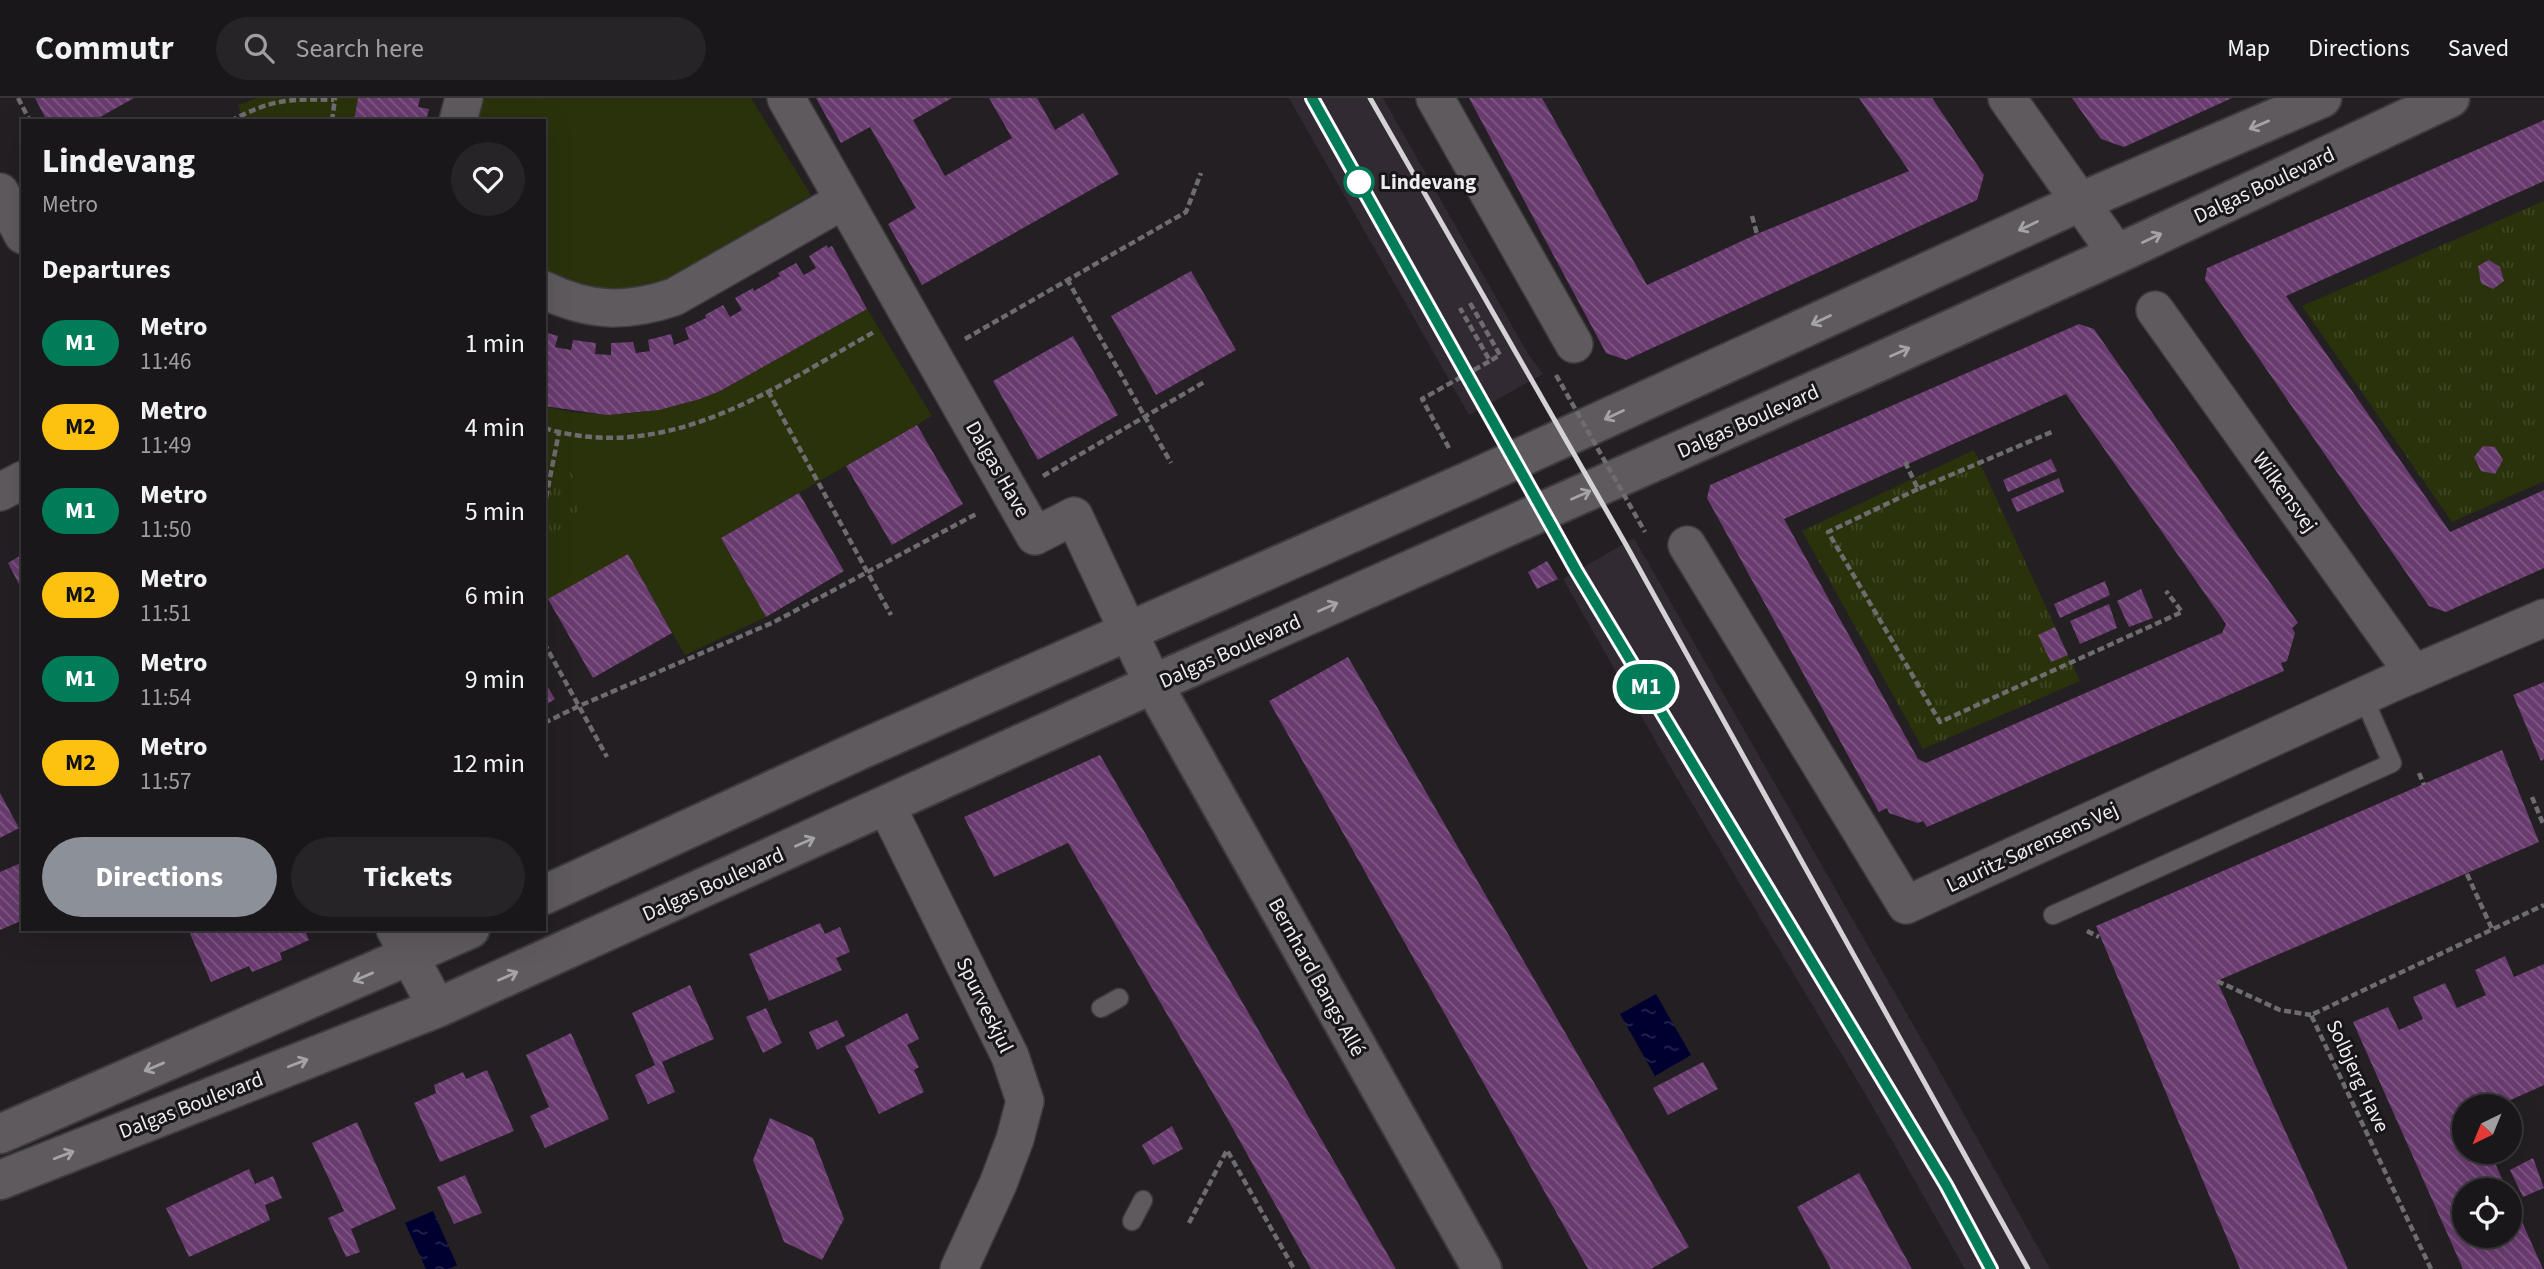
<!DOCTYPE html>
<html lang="en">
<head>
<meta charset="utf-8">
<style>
  :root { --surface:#1a171a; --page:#272427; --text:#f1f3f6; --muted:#9f9fa2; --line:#383639; --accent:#8c9099 }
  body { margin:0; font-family:"Source Sans 3",sans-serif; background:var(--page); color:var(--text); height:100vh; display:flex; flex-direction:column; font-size:26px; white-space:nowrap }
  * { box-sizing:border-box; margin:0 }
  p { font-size:23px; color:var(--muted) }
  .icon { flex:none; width:38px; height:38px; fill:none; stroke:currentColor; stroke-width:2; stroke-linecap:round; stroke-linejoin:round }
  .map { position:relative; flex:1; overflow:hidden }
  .details { position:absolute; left:21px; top:21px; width:525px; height:812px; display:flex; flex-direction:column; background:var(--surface); border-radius:0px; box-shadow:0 7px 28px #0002,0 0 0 2px var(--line) }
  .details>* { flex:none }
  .badge { padding:0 14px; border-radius:23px; font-size:24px; line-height:46px }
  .needle { width:46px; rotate:223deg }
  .tools { position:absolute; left:2452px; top:996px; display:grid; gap:14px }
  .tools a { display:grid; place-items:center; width:70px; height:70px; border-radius:50%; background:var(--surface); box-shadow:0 7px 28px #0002,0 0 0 2px var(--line); font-size:35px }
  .map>.badge { position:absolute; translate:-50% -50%; box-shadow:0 0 0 4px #fff }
  h2 { padding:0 21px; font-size:26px; line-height:63px }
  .round { display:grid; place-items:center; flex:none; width:74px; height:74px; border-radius:37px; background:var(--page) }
  .overview { display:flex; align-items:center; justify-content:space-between; height:119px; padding:0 21px }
  h1 { font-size:33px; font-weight:800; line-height:52px }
  .cta { display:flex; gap:14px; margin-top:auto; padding:14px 21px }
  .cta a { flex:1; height:80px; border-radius:42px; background:var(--accent); color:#fff; font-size:28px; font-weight:800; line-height:80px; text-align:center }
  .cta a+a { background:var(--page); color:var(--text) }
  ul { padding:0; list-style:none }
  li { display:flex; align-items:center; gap:21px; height:84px; padding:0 21px }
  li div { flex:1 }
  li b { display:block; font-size:26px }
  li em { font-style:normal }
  li .badge { min-width:77px; font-weight:700; text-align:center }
  header { display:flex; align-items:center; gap:42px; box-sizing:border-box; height:98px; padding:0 35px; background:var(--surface); border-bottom:2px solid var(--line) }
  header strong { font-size:33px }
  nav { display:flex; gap:38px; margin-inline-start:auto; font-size:24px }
  .search { width:490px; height:63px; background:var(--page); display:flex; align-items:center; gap:18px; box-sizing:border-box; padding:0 24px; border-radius:38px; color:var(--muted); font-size:26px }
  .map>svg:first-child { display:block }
  .built { fill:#312a32 }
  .green { fill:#2a320c }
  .park { fill:url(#park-tufts) }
  .water { fill:url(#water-ripples) }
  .building { fill:url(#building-back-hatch); fill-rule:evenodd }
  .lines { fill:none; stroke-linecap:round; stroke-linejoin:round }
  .lane-casing { stroke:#3e3b3e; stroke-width:21 }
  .street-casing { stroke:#3e3b3e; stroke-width:40 }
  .secondary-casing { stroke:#3e3b3e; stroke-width:42 }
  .path { stroke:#6f6c6f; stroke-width:4.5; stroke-dasharray:7 3.5; stroke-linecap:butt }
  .lane { stroke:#5e5a5e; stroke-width:18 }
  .street { stroke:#5e5a5e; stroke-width:37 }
  .secondary { stroke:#5e5a5e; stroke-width:38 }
  .rail { stroke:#d4d2d4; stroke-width:5 }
  .path-bridge { stroke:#6f6c6f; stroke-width:4.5; stroke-dasharray:7 3.5; stroke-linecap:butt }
  .oneway { stroke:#a6a3a6 }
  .line-casing { stroke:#fff; stroke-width:16 }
  .line { stroke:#007d58; stroke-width:10 }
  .stop-dot { fill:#fff; stroke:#007d58; stroke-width:3.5 }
  .labels { text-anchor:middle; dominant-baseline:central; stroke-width:6; stroke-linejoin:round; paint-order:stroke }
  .stop-label { font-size:21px; font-weight:bold; fill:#eeecee; stroke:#191619; text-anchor:start }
  .street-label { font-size:21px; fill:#eeecee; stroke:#191619 }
</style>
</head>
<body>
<header>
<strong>Commutr</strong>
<div class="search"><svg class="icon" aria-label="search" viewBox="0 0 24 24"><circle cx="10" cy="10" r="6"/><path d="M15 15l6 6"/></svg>Search here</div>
<nav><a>Map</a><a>Directions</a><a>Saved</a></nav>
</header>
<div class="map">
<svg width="2544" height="1171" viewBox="0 0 2544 1171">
  <defs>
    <pattern id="park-tufts" width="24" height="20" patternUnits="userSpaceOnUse" patternTransform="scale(1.75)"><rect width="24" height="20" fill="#2a320c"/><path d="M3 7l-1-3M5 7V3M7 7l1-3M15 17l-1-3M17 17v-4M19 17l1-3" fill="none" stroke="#3f4624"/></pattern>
    <pattern id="water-ripples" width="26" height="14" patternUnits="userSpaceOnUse" patternTransform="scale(1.75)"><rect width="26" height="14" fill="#000030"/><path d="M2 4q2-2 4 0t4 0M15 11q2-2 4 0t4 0" fill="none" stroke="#26254e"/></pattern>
    <pattern id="building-back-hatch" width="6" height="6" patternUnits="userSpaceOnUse" patternTransform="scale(1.75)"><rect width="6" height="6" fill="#693b6f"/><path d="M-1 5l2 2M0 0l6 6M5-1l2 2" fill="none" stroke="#7f5884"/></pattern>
  </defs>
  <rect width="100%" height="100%" fill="#231f23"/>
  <!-- built -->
  <g class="built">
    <path d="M1289,0H1383L1528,256L1543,276L1469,317Z"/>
    <path d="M1634,440L1938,970L2050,1171H1965L1870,1004L1668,665L1563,481Z"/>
  </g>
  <!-- green -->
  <g class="green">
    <path d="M257,0H358L354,23H243L238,7Z"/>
    <path d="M478,0H751L811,97L658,187L607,196L544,180V23H470Z"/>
    <path d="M867,211L932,318L721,440L766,519L685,557L628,457L544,504V308C604,324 663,316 720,293Z"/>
  </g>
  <!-- park -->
  <g class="park">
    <path d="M2544,103V383L2452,424L2302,208Z"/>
    <path d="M1974,352L2080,583L1923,651L1802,433Z"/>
    <path d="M544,363C592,366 592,433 544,436Z"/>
  </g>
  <!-- water -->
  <g class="water">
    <path d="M1656,896L1691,957L1655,978L1620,916Z"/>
    <path d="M433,1113L457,1167L449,1171H426L405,1125Z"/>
  </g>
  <!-- building -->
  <g class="building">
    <path d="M35,0H134L93,23H47Z"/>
    <path d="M358,0H420L418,9L429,11L426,23H354Z"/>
    <path d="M816,0H952L913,22L945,78L1012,40L989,0H1037L1055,32L1083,15L1119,76L922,187L888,126L916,110L870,29L841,45Z"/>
    <path d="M1469,0H1542L1647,187L1757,136L1909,73L1859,0H1932L1984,77L1977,102L1626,262L1606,255Z"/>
    <path d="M2072,0H2232L2124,49L2101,41Z"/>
    <path d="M2544,22V83L2286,198L2450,434L2544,392V470L2446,514L2429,508L2205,182L2207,170Z"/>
    <path d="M827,147L828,150L832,148L867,211L720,293L700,301L659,312L607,317L544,308V234L558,238L555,249L571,252L573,242L596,245L595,256L611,257V245L633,244L636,255L650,253L648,242L671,236L674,247L689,241L685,230L706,220L705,217L723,207L730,219L742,212L735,200L753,190L754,193L780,178L778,175L796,165L804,177L816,170L809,158Z"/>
    <path d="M2489,162L2500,169L2504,183L2493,191L2481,185L2478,168Z"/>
    <path d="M1191,173L1236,252L1156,297L1111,218Z"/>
    <path d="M2079,226L2094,231L2298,525L2292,530L2295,535L2287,563L2281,565L2284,573L1927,729L1923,723L1918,725L1889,715L1887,710L1879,714L1707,400L1710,387ZM2066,296L2226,526L2222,535L1926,665L1918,661L1784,421Z"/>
    <path d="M1073,238L1118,317L1038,362L993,283Z"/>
    <path d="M917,327L963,406L892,447L846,368Z"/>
    <path d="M2483,348L2495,349L2503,362L2495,376L2481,373L2474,359Z"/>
    <path d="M2051,361L2057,373L2008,394L2003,382Z"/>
    <path d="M2059,380L2064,394L2017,414L2011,401Z"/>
    <path d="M799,395L844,473L766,519L721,440Z"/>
    <path d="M23,456V494L8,465Z"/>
    <path d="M628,456L672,535L593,580L548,501Z"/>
    <path d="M1547,463L1558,481L1537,491L1528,474Z"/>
    <path d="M2105,483L2110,497L2060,520L2054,506Z"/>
    <path d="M2141,491L2153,520L2129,529L2117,503Z"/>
    <path d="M2109,506L2117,530L2080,546L2070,523Z"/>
    <path d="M2055,529L2068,557L2051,564L2038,537Z"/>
    <path d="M1348,559L1689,1149L1651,1171H1588L1269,603Z"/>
    <path d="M544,583L555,601L544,608Z"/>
    <path d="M2544,584V661L2541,663L2513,597Z"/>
    <path d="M2502,652L2539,744L2217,883L2348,1171H2240L2096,828Z"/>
    <path d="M1100,657L1396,1171H1311L1227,1020L1068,745L994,779L964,719Z"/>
    <path d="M0,695L19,730L0,740Z"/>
    <path d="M23,764V822L0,832V774Z"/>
    <path d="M820,825L825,836L840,829L850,854L836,860L842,872L769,903L749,856Z"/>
    <path d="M188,831H304L309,842L280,855L282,862L252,874L249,868L211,884Z"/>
    <path d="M2505,858L2514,879L2544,866V987L2497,1008H2464V1054H2490L2507,1092H2464V1138H2510V1097L2543,1171H2463L2353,924L2388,909L2399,932L2423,921L2413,899L2445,885L2457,910L2486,897L2475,872Z"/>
    <path d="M690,887L714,941L662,964L675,994L648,1006L635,977L655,967L632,915Z"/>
    <path d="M766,910L782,945L763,955L746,919Z"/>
    <path d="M907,915L919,941L907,947L919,969L914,972L924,994L879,1016L845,948Z"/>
    <path d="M837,922L845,938L817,952L809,934Z"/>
    <path d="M571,935L609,1021L545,1050L530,1018L549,1009L526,957Z"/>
    <path d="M1703,964L1718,991L1668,1017L1653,990Z"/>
    <path d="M487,972L514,1033L440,1064L414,1005L436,995L434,987L463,974L466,981Z"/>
    <path d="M770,1020L813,1040L844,1121L822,1162L784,1144L753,1062Z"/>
    <path d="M357,1024L396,1111L351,1131L360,1154L346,1159L328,1120L344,1113L312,1045Z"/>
    <path d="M1172,1028L1183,1051L1153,1067L1142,1047Z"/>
    <path d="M2533,1060L2544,1090L2523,1099L2510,1072Z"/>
    <path d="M249,1071L255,1086L273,1078L282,1100L265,1107L270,1122L189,1159L166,1110Z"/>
    <path d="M1859,1075L1912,1171H1831L1797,1109Z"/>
    <path d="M465,1077L482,1115L454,1126L437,1089Z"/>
  </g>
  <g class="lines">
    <defs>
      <g id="lane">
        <path d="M2053,817L2392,665L2363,598"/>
        <path d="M1101,910L1119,900"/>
        <path d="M1132,1123L1143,1102"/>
      </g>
      <g id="street">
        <path d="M786,0L1035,438L1074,418L1153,586"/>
        <path d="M1435,0L1574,246"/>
        <path d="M2007,0L2117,156"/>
        <path d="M458,23L464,0"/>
        <path d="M0,94L23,137"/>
        <path d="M544,192C589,214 627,215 674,199L844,102"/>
        <path d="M2155,212L2414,576"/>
        <path d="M0,394L23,382"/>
        <path d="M1687,447L1906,807L2392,585L2544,520"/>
        <path d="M886,707L1010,958L1025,1003L1015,1041L998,1086L959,1171"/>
        <path d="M395,831L437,910"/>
      </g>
      <g id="secondary">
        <path d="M1153,586L1482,1171"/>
        <path d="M544,797L860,652L1469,383L2080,104L2322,0"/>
        <path d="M0,1036L470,831"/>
        <path d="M0,1082L437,910L1153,586L1861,272L2117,156L2450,0"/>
      </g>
    </defs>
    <!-- lane casing -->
    <use href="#lane" class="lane-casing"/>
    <!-- street casing -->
    <use href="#street" class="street-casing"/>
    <!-- secondary casing -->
    <use href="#secondary" class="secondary-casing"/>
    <!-- path -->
    <g class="path">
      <path d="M18,0L30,23"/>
      <path d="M230,23C271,2 289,0 334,2"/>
      <path d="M332,23L335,0"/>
      <path d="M1752,118L1757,136"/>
      <path d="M1067,181L1171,365"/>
      <path d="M1470,205L1500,257L1490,263"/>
      <path d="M965,241L1186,114L1201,75"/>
      <path d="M768,293L891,517"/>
      <path d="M544,330C668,367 772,291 874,234"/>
      <path d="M1449,350L1422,301L1490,263L1460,210"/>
      <path d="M1905,364L1918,391L2054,333"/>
      <path d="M1043,378L1206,283"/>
      <path d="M1918,391L1828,434L1940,624L2182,514L2166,493"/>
      <path d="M544,410L559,334"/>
      <path d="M544,545L607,659"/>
      <path d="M544,625L579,608L774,524L978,415"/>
      <path d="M2419,675L2424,687"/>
      <path d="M2532,699L2544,728"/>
      <path d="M2467,776L2492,831"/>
      <path d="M2087,833L2099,839"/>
      <path d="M2217,883L2280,912L2311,917"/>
      <path d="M1189,1125L1227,1052L1294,1171"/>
      <path d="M2431,1171L2311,917L2544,807"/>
    </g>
    <!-- lane -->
    <use href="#lane" class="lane"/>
    <!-- street -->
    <use href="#street" class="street"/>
    <!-- secondary -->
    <use href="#secondary" class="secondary"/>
    <!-- rail -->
    <g class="rail">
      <path d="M1311,0L1576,472L1946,1087L1991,1171"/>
      <path d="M1370,0L1625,445L2028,1171"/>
    </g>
    <!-- path-bridge -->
    <path class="path-bridge" d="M1556,277L1645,434"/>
  </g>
  <!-- one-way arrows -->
  <defs><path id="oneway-shaft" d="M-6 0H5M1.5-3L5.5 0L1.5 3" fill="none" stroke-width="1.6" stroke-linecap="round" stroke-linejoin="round" transform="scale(1.75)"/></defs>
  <g class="oneway">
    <use href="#oneway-shaft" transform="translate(2259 27) rotate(157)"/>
    <use href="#oneway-shaft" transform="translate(2028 128) rotate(155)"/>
    <use href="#oneway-shaft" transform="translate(2152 140) rotate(-25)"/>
    <use href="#oneway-shaft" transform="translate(1821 222) rotate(155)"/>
    <use href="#oneway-shaft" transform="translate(1900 254) rotate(-24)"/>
    <use href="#oneway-shaft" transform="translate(1614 317) rotate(155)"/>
    <use href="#oneway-shaft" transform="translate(1581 397) rotate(-24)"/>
    <use href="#oneway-shaft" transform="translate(1328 509) rotate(-24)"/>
    <use href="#oneway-shaft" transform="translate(805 744) rotate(-24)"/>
    <use href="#oneway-shaft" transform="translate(508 878) rotate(-24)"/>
    <use href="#oneway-shaft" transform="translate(363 879) rotate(157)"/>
    <use href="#oneway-shaft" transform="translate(298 965) rotate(-21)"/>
    <use href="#oneway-shaft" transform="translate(154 969) rotate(157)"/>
    <use href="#oneway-shaft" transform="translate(64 1057) rotate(-21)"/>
  </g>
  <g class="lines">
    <defs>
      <path id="line" d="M1312,0L1576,472L1946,1087L1991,1171"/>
    </defs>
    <!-- line casing -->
    <use href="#line" class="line-casing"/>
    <!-- line -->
    <use href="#line" class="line"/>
  </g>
  <!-- markers -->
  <circle class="stop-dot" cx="1359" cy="84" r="14"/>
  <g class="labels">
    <!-- stop labels -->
    <g class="stop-label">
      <text x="1380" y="84">Lindevang</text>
    </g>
    <!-- street labels -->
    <g class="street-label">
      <text transform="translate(2264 87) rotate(-25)">Dalgas Boulevard</text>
      <text transform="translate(1748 323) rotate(-24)">Dalgas Boulevard</text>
      <text transform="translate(998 371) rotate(60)">Dalgas Have</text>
      <text transform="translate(2285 394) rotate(54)">Wilkensvej</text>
      <text transform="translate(1230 553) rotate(-24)">Dalgas Boulevard</text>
      <text transform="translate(2032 749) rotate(-25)">Lauritz Sørensens Vej</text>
      <text transform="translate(713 786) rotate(-24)">Dalgas Boulevard</text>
      <text transform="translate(1317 879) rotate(61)">Bernhard Bangs Allé</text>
      <text transform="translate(985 907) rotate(64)">Spurveskjul</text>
      <text transform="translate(2358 978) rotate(65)">Solbjerg Have</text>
      <text transform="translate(191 1007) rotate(-21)">Dalgas Boulevard</text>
    </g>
  </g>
</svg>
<div class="tools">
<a><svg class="needle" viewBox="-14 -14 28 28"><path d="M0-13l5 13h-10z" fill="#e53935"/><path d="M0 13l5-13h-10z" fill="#9f9fa2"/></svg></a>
<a><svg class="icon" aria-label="locate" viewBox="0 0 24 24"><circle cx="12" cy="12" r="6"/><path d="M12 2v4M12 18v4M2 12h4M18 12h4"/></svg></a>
</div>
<b class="badge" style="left:1646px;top:589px;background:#007d58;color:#fff">M1</b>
<section class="details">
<div class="overview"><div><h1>Lindevang</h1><p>Metro</p></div><a class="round"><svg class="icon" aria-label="heart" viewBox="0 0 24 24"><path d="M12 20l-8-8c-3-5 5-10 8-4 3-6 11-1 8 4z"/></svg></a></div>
<h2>Departures</h2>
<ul>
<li><span class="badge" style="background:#007d58;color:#fff">M1</span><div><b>Metro</b><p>11:46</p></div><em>1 min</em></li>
<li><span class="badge" style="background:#fdc110;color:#111">M2</span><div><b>Metro</b><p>11:49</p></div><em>4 min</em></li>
<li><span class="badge" style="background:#007d58;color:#fff">M1</span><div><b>Metro</b><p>11:50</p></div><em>5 min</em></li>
<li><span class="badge" style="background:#fdc110;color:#111">M2</span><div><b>Metro</b><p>11:51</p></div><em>6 min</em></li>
<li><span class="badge" style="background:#007d58;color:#fff">M1</span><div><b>Metro</b><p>11:54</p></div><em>9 min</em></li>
<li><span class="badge" style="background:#fdc110;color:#111">M2</span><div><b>Metro</b><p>11:57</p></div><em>12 min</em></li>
</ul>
<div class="cta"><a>Directions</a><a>Tickets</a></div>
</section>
</div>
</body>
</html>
